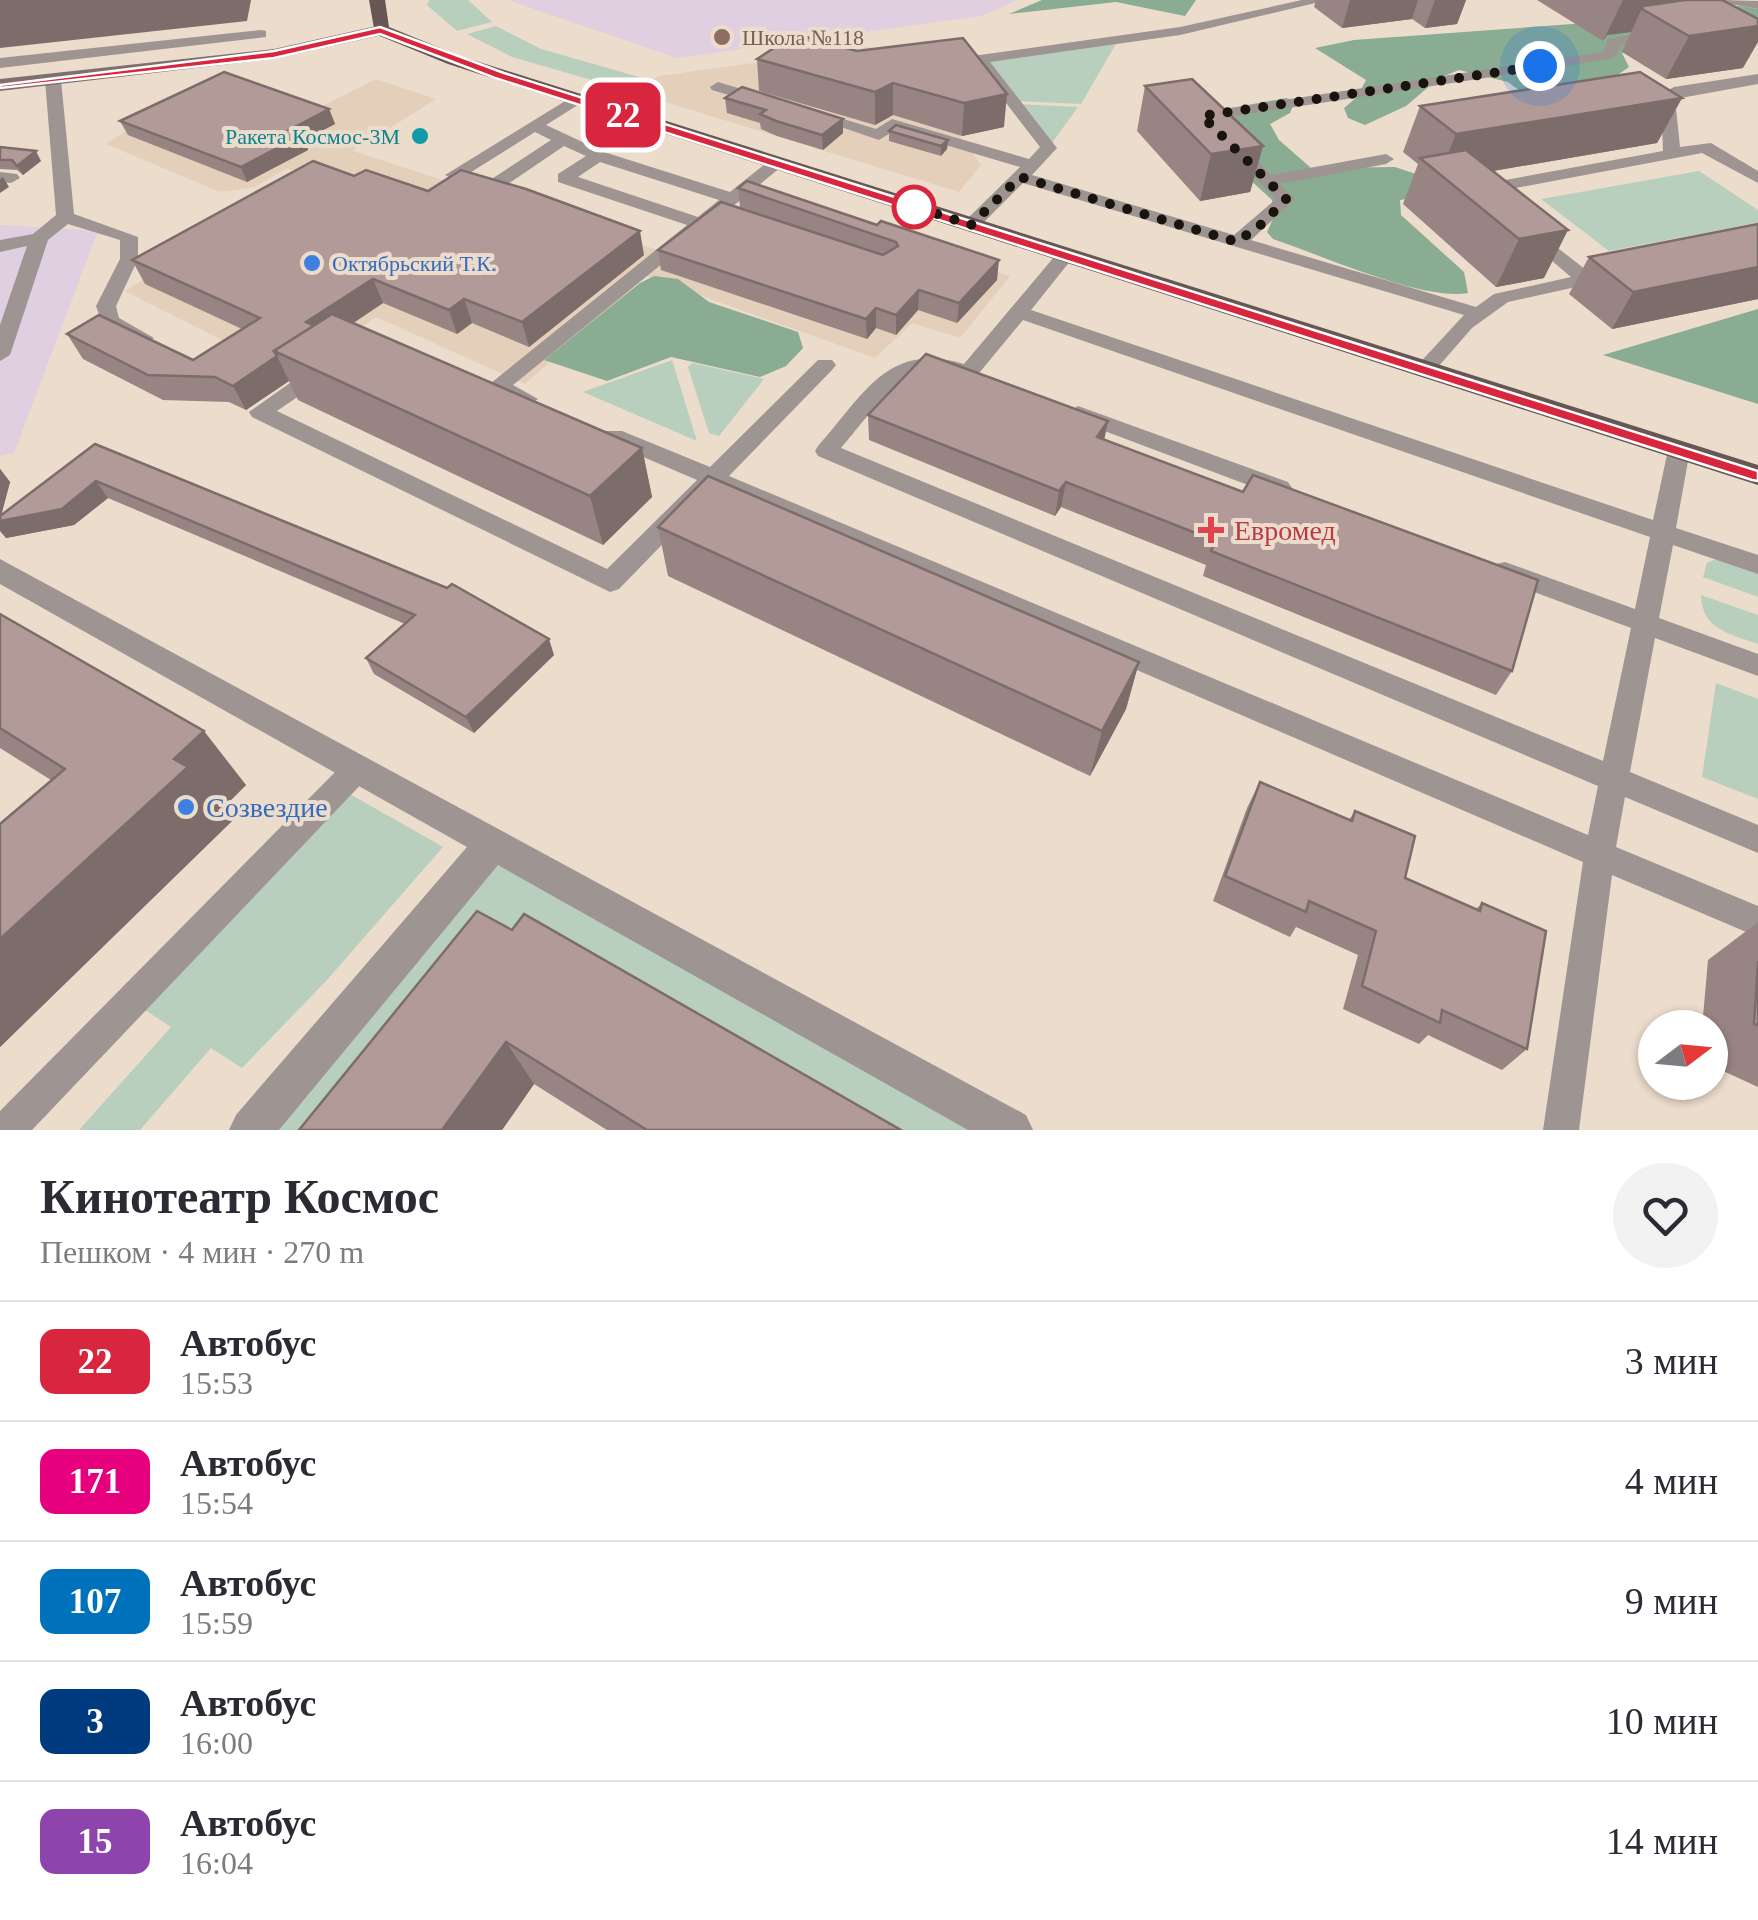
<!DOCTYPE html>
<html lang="ru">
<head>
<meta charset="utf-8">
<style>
  :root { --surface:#fff; --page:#f2f2f3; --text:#2b2b33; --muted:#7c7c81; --line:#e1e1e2 }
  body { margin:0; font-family:"Times New Roman",serif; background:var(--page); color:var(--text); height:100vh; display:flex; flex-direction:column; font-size:38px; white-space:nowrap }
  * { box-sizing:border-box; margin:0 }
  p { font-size:32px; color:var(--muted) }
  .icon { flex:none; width:55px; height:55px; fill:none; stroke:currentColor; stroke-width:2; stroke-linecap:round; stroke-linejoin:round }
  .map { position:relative; height:1130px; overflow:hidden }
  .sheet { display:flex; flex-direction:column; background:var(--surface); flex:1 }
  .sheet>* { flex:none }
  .badge { padding:0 20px; border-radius:15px; font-size:35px; line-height:65px }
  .needle { width:65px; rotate:74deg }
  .tools { position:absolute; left:1638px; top:1010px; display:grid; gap:20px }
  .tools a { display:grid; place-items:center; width:90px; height:90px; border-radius:50%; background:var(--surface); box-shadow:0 2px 8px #0004; font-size:50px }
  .you { position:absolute; width:50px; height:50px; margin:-25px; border:8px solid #fff; border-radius:50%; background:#1a73e8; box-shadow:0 0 0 15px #1a73e833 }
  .map>.badge { position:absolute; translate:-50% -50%; box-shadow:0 0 0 5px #fff }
  .round { display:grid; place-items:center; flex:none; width:105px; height:105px; border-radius:52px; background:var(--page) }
  .headline { display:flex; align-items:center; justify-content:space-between; height:170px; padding:0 40px }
  h1 { font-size:48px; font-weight:700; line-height:75px }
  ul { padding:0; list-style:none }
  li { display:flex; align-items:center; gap:30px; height:120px; padding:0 40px; border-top:2px solid var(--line) }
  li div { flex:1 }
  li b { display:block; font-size:38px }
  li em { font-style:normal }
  li .badge { min-width:110px; font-weight:700; text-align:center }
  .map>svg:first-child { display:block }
  .built { fill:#e3cfba }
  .education { fill:#dfcfe1 }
  .green { fill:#b9cfbe }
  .forest { fill:#89ac92 }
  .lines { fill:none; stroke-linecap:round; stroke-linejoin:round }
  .lane { fill:#9e9492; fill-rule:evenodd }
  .street { fill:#9e9492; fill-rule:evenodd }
  .secondary { fill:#7e706e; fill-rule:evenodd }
  .primary { fill:#675754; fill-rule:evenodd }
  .wall { fill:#988483 }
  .shaded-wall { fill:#7c6c6a }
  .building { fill:#b19a98; stroke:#7c6c6a; stroke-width:2.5 }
  .line { fill:#d7263d; stroke:#fff; stroke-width:2.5 }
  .walk { stroke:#19140e; stroke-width:10; stroke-dasharray:0 18 }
  .education-dot { fill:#8d6e63; stroke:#ebdccc; stroke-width:4 }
  .culture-dot { fill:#0f9aa8; stroke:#ebdccc; stroke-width:4 }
  .stop-dot { fill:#fff; stroke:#d7263d; stroke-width:5 }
  .shop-dot { fill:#3f7fe0; stroke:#ebdccc; stroke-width:4 }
  .health-dot { fill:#e0444e; stroke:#ebdccc; stroke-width:4 }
  .labels { text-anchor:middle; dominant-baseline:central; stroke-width:8; stroke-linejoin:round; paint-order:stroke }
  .far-education-label { font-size:22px; fill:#785e54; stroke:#ebdccc; text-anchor:start }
  .far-culture-label { font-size:22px; fill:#0d838f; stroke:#ebdccc; text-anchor:end }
  .far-shop-label { font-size:22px; fill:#366cbe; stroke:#ebdccc; text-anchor:start }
  .health-label { font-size:28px; fill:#be3a42; stroke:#ebdccc; text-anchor:start }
  .shop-label { font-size:28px; fill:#366cbe; stroke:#ebdccc; text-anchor:start }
</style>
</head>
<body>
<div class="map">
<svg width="1758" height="1130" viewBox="0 0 1758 1130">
  <rect width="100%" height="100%" fill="#ebdccc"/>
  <!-- built -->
  <g class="built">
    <path d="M870,47L905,58L981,165L959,192L629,91L659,76Z"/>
    <path d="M376,79L436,99L353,151L670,254L757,193L1010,276L960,338L912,323L875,358L646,276L525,384L376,317L293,376L125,291L310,178L287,168L255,187L220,192L106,144L144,119L320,107Z"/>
  </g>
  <!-- education -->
  <g class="education">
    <path d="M508,0H1017L981,16L677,58Z"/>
    <path d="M0,225L98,231L14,453L0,456Z"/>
  </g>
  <!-- green -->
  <g class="green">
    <path d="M429,0H468L492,22L457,31L427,5Z"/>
    <path d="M496,26L541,49L639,77L623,89L512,57L467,34Z"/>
    <path d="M1117,42L1081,104L1015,101L987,61Z"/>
    <path d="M1017,104L1078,107L1049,147Z"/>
    <path d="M1699,171L1758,210V223L1609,251L1541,199Z"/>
    <path d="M672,360L697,441L583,392Z"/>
    <path d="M692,363L764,379L719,436L709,433L688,367Z"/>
    <path d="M1716,559L1758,570V597L1703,577L1707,563Z"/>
    <path d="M1701,595L1758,615V644C1729,633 1702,630 1701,595Z"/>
    <path d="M1716,683L1758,699V799L1702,777Z"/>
    <path d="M348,793L443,847L327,980L242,1068L211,1048L140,1130H79L171,1027L142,1008Z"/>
    <path d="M493,850L987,1130H856L491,925L327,1130H259Z"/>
  </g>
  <!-- forest -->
  <g class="forest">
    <path d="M1042,0H1196L1185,16L1116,2L1009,14Z"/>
    <path d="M1740,6L1758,9V32L1662,40L1622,53L1629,67L1609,81L1520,91L1508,82L1459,70L1439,78L1406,106L1365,125L1348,118L1344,108L1357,97L1366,80L1315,48L1354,40L1600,22Z"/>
    <path d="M1286,98L1295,101L1290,113L1270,124L1279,140L1311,168L1395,167L1416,174L1431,195L1400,200L1401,215L1464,272L1468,293C1422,301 1321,255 1273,239L1267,232L1274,217L1272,200L1246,176L1215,111Z"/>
    <path d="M654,276L678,279L709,302L798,332L803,348L786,366L760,377L671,357L607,381L544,360L640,283Z"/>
    <path d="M1758,309V404L1603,355Z"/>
  </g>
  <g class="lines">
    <!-- lane -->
    <g class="lane">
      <path d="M1302,0H1328L1180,35L990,62L1057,148L1032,175L1234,235L1276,199L1197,119V113L1603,52L1608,39L1660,31L1667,35L1665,38L1620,45L1617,55L1610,59L1215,119L1271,175L1386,154L1394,159L1386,164L1280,184L1295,199L1251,240L1476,307L1494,294L1571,277L1525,238V230L1532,228L1590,273H1603V281L1508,302L1472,328L1431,375L1424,377L1413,370L1464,315L1023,183L977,229H965V221L1020,167L895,130L879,140L806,115L814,110L876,129L892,119L1029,159L1040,147L976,64L949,68L941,63L944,60L1180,27Z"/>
      <path d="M1722,0L1758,1V9L1724,3Z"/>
      <path d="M261,30L266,31V37L0,68V58Z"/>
      <path d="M1758,74V84L1675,99L1680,147L1711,143L1758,171V183L1702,153L1478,195L1469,190L1478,185L1663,151L1661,94L1674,87Z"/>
      <path d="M53,75L61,80L74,214L138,237V259L116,306L119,318L154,338L144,344L103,325L96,306L120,259V240L68,224L48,240L10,355L0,361V325L27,246L0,252V240L33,234L56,215L45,80Z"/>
      <path d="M718,82L772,98L774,101L766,106L712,90L710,87Z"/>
      <path d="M575,95L583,100L581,103L546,125L604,152L730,192L771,159L786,163L513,385L538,399L527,406L489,392L486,387L687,225L558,182V174L586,156L564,146L496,192H484V184L551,140L535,132L468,174L480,178V186H468L445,175ZM600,162L719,200L698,217L578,177Z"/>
      <path d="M0,172L17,174L20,178L11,183L0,182Z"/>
      <path d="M1066,249L1075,255L1031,310L1653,520L1668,450L1679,442L1687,445L1690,450L1676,528L1758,555V574L1673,545L1659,618L1758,654V676L1655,638L1630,772L1758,825V853L1625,797L1616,847L1758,906V937L1612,875L1579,1130H1543L1583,862L716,489L619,589L610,592L252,417L249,412L311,368H325L329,373L325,378L277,411L607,569L697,480L606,441L603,436L606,431H622L710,467L818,360H832L836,365L832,370L729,476L1588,835L1598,786L818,456L815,451L818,446C864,395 887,341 964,364L1059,251ZM1023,320L1650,537L1635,609L1505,562L1496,564L1492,571L1496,578L1631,628L1603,761L841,448C861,426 898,370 929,370C945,370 960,382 975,378Z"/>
      <path d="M1078,406L1288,482L1292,488L1280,496L1272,494L1070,418L1067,413Z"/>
      <path d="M358,755L368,759L373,768L368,777L32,1130H0V1111L348,759Z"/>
    </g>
    <!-- street -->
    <path class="street" d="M0,559L1026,1115L1033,1130H968L498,865L279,1130H229L236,1115L467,847L0,584Z"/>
    <!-- secondary -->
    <path class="secondary" d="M381,25L390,30L387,34L274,59L0,91V79L274,49Z"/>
    <!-- primary -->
    <path class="primary" d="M369,0H385L389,27L460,56L1758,465V485L448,64L375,34Z"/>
  </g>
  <!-- wall -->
  <g class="wall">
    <path d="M1316,0H1466L1457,24L1425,28L1412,19L1342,28L1314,7Z"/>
    <path d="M1537,0H1722L1743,68L1666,79L1622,52L1631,32L1607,35L1603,41Z"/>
    <path d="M963,38L1004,127L962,136L893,115L875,125L759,91L757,59L857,51Z"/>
    <path d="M1145,86L1263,146L1250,192L1200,201L1137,131Z"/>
    <path d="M725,98L843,119V133L823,150L777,136L761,129L760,123L727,113Z"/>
    <path d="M1682,98L1657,143L1493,171L1544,278L1496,287L1403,204L1418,164L1403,152L1420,106Z"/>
    <path d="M329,109L335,124L304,140L308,150L247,182L128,135L120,121Z"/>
    <path d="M889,131L948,140L947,149L941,156L889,141Z"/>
    <path d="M0,147L41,161L23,175L17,170L0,169Z"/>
    <path d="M354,176L428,191L644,255L529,347L472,323L457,334L383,303L353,323L642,448L652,497L603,545L298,400L289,381L246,410L229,402L163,400L83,359L67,334L193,360L242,329L145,284L132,260Z"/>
    <path d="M747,181L997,280L957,323L918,310L896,335L876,328L867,339L661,270L658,250L799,228L740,207L738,188Z"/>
    <path d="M1758,224V299L1612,329L1569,294L1589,257Z"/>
    <path d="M868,415L1104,440L1512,671L1496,695L1203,576L1206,565L1061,507L1055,516L869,440Z"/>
    <path d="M95,444L554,655L474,733L374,674L366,658L405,624L108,498L74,525L6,538L0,521V469L10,482L1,515Z"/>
    <path d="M658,527L1139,662L1126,709L1090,776L668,576Z"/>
    <path d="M0,614L246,785L222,809L232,821L0,1047V824L51,780L0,748Z"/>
    <path d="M1260,782L1349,820L1355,811L1405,878L1476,909L1482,903L1527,1049L1502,1070L1428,1035L1419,1044L1343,1009L1358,955L1296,927L1290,937L1213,901L1247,808Z"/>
    <path d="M1758,922V1087L1710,1065V1028H1702L1708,960Z"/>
    <path d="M512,930L901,1130H607L534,1084L502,1130H299Z"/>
  </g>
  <!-- shaded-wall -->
  <g class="shaded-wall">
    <path d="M30,0H251L247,21L0,48V3Z"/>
    <path d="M1350,0H1418L1412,19L1342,28Z"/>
    <path d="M1435,0H1466L1457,24L1425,28Z"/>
    <path d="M1623,0H1683L1643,6L1631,32L1607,35L1603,41Z"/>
    <path d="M1758,26V42L1743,68L1666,79L1689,36Z"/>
    <path d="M893,83V115L875,125V92Z"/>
    <path d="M1007,94L1004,127L962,136L964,103Z"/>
    <path d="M1682,98L1657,143L1446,179L1440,174L1456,134Z"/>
    <path d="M329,109L335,124L304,140L308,150L247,182L241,167L289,130Z"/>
    <path d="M843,119V133L823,150L822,135Z"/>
    <path d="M948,140L947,149L941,156V146Z"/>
    <path d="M1263,146L1250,192L1200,201L1211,154Z"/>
    <path d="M36,151L41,161L23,175L17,166Z"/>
    <path d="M3,177L9,187L0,193V179Z"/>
    <path d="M1568,230L1544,278L1496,287L1519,239Z"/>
    <path d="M640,231L644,255L529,347L522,322Z"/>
    <path d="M999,260L997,280L957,323L959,303Z"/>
    <path d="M1758,267V299L1612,329L1633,292Z"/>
    <path d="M373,279L383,303L325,342L306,322Z"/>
    <path d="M919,290L918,310L896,335V315Z"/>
    <path d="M464,299L472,323L457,334L449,310Z"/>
    <path d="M876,308V328L867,339L866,319Z"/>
    <path d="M277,356L289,381L246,410L233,386Z"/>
    <path d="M1108,421L1103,446L1097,437Z"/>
    <path d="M642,448L652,497L603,545L590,496Z"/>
    <path d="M0,469L10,482L0,520Z"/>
    <path d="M96,481L108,498L74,525L6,538L0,531V521Z"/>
    <path d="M1066,482L1061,507L1055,516L1059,491Z"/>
    <path d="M549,639L554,655L474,733L466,717Z"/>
    <path d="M1139,662L1126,709L1090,776L1102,731Z"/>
    <path d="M204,731L246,785L222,809L232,821L0,1047V939L174,759Z"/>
    <path d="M506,1042L534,1084L502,1130H442Z"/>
  </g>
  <!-- building -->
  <g class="building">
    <path d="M0,0H30L0,3Z"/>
    <path d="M1685,0H1722L1758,19V26L1689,36L1642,9L1643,6Z"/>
    <path d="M795,34L857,51L963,38L1007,94L964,103L893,83L875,92L757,59Z"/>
    <path d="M224,72L329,109L289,130L302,135L241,167L120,121Z"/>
    <path d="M1640,72L1682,98L1456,134L1420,106Z"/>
    <path d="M1192,79L1263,146L1211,154L1145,86Z"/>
    <path d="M742,87L843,119L822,135L776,121L760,114L766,110L725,98Z"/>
    <path d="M896,125L948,140L941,146L889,131Z"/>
    <path d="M0,147L36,151L17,166L12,160H0Z"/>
    <path d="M1466,150L1568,230L1519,239L1420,158Z"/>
    <path d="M313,161L354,176L366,170L428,191L461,170L526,189L640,231L522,322L464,299L449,310L373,279L306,322L314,326L274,351L277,356L233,386L215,377L148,375L67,334L99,315L193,360L260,318L132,260Z"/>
    <path d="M747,181L877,225L881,221L999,260L959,303L919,290L896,315L876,308L866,319L658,250L721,202L883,255L898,246L896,242L738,188Z"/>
    <path d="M1758,224V267L1633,292L1589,257Z"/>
    <path d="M332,314L642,448L590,496L274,351Z"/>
    <path d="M926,354L1108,421L1097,437L1243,492L1253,475L1538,580L1512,671L1211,551L1216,541L1066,482L1059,491L868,415Z"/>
    <path d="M95,444L447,588L452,584L549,639L466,717L366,658L415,615L96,481L62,509L0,521V516Z"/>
    <path d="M708,476L1139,662L1102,731L658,527Z"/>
    <path d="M0,614L204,731L174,759L188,767L0,939V824L65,769L0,728Z"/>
    <path d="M1260,782L1352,821L1355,811L1415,836L1405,878L1480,911L1482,903L1546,931L1527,1049L1442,1010L1440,1023L1362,986L1376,931L1309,901L1306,912L1225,876Z"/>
    <path d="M477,911L512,930L524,914L901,1130H647L506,1042L442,1130H299Z"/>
    <path d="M1758,961V1025L1754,1024Z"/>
  </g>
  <!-- line -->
  <path class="line" d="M380,27L504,73L1758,471V481L1752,480L495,78L380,34L274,58L0,88V85L274,51Z"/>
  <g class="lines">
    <!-- walk -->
    <path class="walk" d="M914,207L900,202L971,225L1020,177L1237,242L1263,223L1286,199L1202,116L1540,66"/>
  </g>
  <!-- markers -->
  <circle class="education-dot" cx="722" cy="37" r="10"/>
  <circle class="culture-dot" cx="420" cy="136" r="10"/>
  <circle class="stop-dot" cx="914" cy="207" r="20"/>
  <g class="shop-dot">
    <circle cx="312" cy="263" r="10"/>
    <circle cx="186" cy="807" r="10"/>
  </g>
  <path class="health-dot" d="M1206 515h10v10h10v10h-10v10h-10v-10h-10v-10h10z"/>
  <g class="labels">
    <!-- far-education labels -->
    <g class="far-education-label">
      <text x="742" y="37">Школа №118</text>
    </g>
    <!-- far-culture labels -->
    <g class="far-culture-label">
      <text x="400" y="136">Ракета Космос-3М</text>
    </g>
    <!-- far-shop labels -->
    <g class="far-shop-label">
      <text x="332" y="263">Октябрьский Т.К.</text>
    </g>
    <!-- health labels -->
    <g class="health-label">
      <text x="1234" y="530">Евромед</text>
    </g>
    <!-- shop labels -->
    <g class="shop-label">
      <text x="206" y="807">Созвездие</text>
    </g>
  </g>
</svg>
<div class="tools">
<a><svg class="needle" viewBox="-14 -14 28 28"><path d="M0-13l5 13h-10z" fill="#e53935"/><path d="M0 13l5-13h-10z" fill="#7c7c81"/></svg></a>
</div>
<div class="you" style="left:1540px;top:66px"></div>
<b class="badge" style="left:623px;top:115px;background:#d7263d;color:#fff">22</b>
</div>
<section class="sheet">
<div class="headline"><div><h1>Кинотеатр Космос</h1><p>Пешком · 4 мин · 270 m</p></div><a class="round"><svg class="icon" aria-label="heart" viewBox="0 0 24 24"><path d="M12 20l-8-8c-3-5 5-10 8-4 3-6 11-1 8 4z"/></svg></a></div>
<ul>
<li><span class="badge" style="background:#d7263d;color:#fff">22</span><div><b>Автобус</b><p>15:53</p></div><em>3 мин</em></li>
<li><span class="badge" style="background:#e6007e;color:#fff">171</span><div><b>Автобус</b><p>15:54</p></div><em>4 мин</em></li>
<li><span class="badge" style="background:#0072bc;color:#fff">107</span><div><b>Автобус</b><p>15:59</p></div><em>9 мин</em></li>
<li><span class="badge" style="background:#003b80;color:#fff">3</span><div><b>Автобус</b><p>16:00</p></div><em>10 мин</em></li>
<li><span class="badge" style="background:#8e44ad;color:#fff">15</span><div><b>Автобус</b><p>16:04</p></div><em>14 мин</em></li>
</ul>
</section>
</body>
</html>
